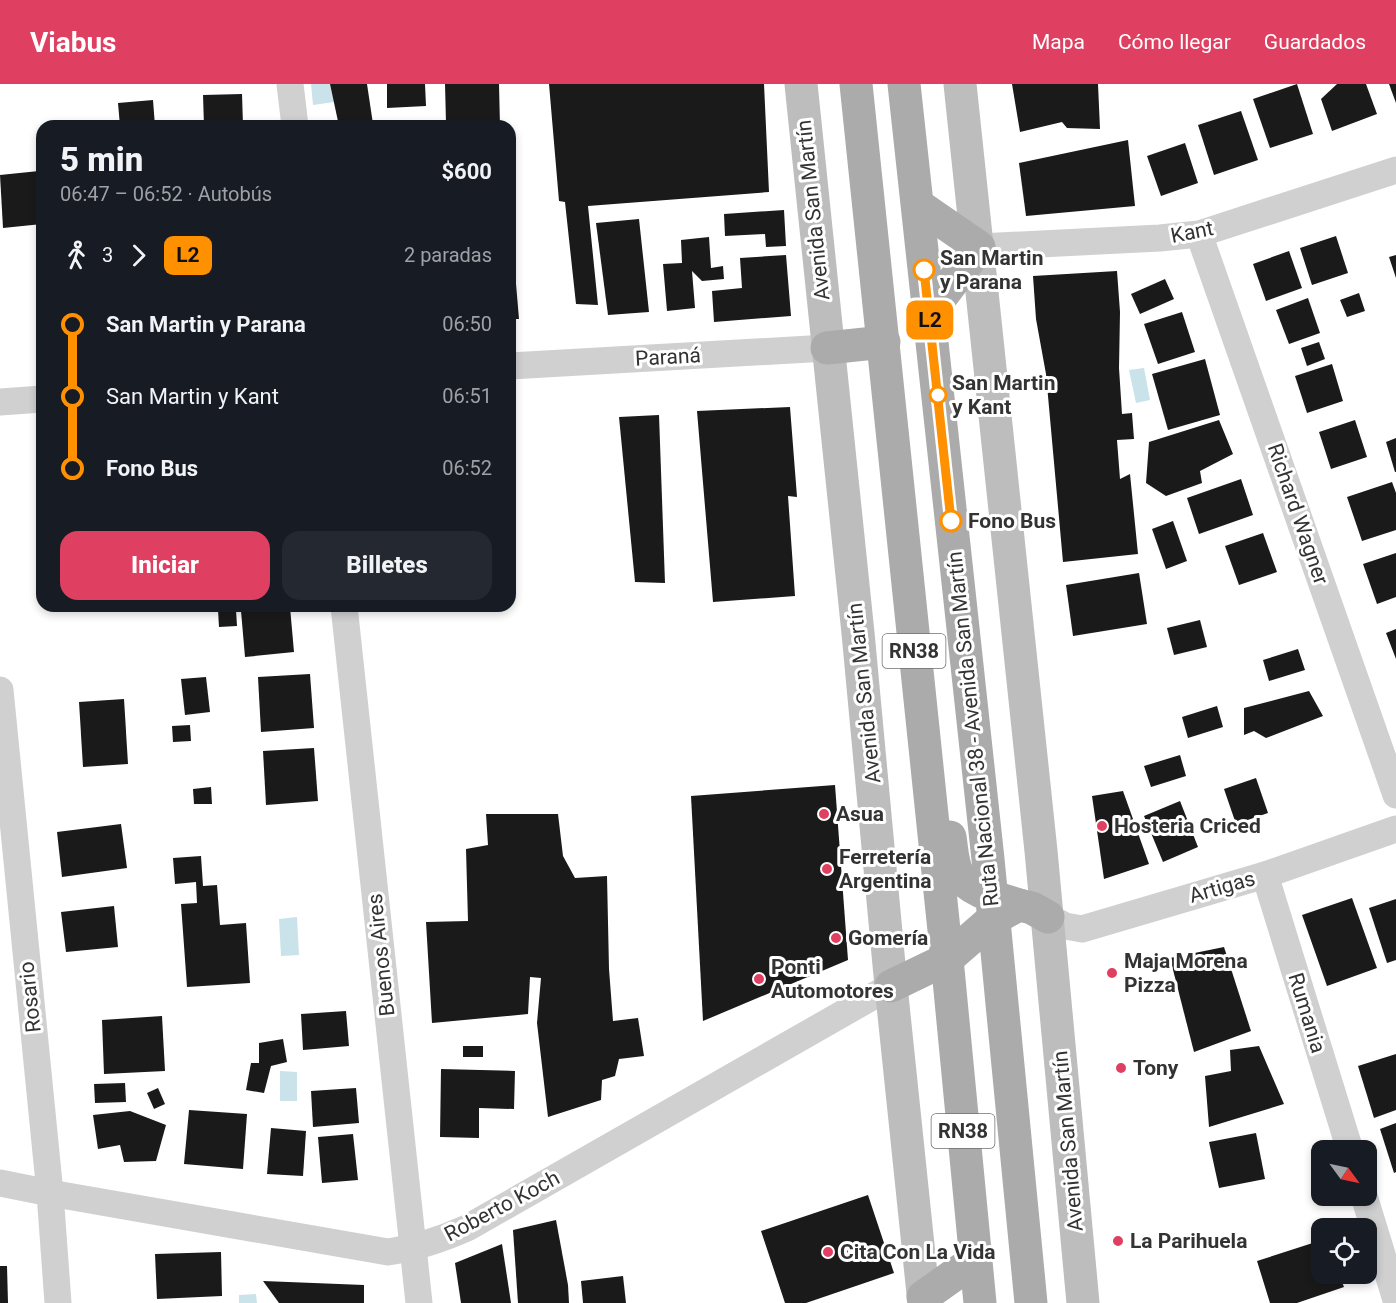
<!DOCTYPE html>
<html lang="es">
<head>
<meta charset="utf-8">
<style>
  :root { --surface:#171b24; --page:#242831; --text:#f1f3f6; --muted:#9ea1a6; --accent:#df4062 }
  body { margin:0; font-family:Roboto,sans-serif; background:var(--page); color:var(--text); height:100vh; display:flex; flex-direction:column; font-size:22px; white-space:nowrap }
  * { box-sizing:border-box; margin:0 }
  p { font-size:20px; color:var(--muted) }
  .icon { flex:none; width:33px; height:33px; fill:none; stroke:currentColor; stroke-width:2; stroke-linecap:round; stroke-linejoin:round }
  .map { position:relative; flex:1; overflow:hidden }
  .drawer { position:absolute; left:36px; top:36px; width:480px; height:492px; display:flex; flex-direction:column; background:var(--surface); border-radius:18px; box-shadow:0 3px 9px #0003 }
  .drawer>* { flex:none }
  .badge { padding:0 12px; border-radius:9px; font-size:21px; line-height:39px }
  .needle { width:39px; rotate:123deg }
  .tools { position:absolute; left:1311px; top:1056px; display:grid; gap:12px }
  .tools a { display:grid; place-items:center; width:66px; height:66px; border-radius:12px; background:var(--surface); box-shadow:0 3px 9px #0003; font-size:30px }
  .map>.badge { position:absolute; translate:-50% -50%; box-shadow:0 0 0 3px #fff }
  .legs { display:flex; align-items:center; gap:9px; height:66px; padding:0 24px; font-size:20px }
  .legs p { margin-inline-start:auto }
  .overview { display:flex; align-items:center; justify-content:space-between; height:102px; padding:0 24px }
  h1 { font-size:33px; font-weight:800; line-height:45px }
  .button { display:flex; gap:12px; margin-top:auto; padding:12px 24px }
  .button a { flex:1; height:69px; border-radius:18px; background:var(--accent); color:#fff; font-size:24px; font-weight:800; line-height:69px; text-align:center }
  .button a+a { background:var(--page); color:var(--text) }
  ul { padding:0 24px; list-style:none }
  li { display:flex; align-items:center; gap:21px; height:72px; font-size:22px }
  li i { display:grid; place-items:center; width:9px; height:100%; margin:0 8px; background:currentColor }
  li i::after { content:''; width:15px; height:15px; margin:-8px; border:4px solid; border-radius:50%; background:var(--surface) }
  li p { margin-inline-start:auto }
  li:first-child i { background:linear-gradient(#0000 50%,currentColor 0) }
  li:last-child i { background:linear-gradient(currentColor 50%,#0000 0) }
  header { display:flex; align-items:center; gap:36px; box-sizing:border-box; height:84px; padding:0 30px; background:var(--accent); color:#fff }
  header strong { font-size:28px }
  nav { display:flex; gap:33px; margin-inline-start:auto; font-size:21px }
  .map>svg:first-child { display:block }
  .water { fill:#cae2e9 }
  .building { fill:#1a1a1a }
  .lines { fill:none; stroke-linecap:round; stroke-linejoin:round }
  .minor { stroke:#d0d0d0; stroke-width:27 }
  .secondary { stroke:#bdbdbd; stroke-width:33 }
  .primary { stroke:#ababab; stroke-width:33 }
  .line-1-casing { stroke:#fff; stroke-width:14 }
  .line-1 { stroke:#ff9000; stroke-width:9 }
  .stop-1-dot { fill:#fff; stroke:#ff9000; stroke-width:3 }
  .poi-dot { fill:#df4062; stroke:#fff; stroke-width:2 }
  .labels { text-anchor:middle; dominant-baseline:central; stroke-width:6; stroke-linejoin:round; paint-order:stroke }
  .shield { fill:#fff; stroke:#707070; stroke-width:1.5 }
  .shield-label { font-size:20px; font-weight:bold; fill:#333 }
  .street-label { font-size:21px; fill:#333; stroke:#fff }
  .stop-label { font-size:21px; font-weight:bold; fill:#333; stroke:#fff; text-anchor:start }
  .poi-label { font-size:21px; font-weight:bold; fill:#333; stroke:#fff; text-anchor:start }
</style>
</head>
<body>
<header>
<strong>Viabus</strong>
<nav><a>Mapa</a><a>Cómo llegar</a><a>Guardados</a></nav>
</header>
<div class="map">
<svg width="1396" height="1219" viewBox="0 0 1396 1219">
  <rect width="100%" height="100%" fill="#fff"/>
  <!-- water -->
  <g class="water">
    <path d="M311,0H330L334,18L313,21Z"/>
    <path d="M1144,284L1150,316L1136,319L1129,286Z"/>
    <path d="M297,833L299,871L281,872L279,835Z"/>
    <path d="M280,987L297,988V1017H280Z"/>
    <path d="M256,1210L257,1219H239V1211Z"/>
  </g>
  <!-- building -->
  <g class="building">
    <path d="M330,0H367L373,40L339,42Z"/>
    <path d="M387,0H425L426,22L387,24Z"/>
    <path d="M445,0H499L500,42H418V40L446,39Z"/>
    <path d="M549,0H764L769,108L588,122L598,221L576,220L565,118L559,117Z"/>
    <path d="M1012,0H1098L1100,45L1067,44L1062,38L1020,48Z"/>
    <path d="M1297,0L1313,50L1270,64L1253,15Z"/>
    <path d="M1337,0H1366L1377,30L1332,47L1321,15Z"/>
    <path d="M1389,0H1396V19Z"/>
    <path d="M242,10L243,42H204L203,11Z"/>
    <path d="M153,16L155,42H120L118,19Z"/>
    <path d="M1241,27L1258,76L1214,91L1198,41Z"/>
    <path d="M1128,56L1135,122L1026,132L1019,79Z"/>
    <path d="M1185,59L1198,99L1161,112L1147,72Z"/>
    <path d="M39,87L42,140L3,144L0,91Z"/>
    <path d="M784,126L786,162L766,163L765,150L725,152L724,130Z"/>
    <path d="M639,135L649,228L608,231L596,139Z"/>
    <path d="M1336,152L1348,189L1312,201L1300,164Z"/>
    <path d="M709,153L711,184L723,182L724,195L702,197L692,187L695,224L667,227L663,180L682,179L681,156Z"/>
    <path d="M513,165L519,235H510V166Z"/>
    <path d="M1289,167L1302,204L1266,217L1253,180Z"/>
    <path d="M786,171L791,232L714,238L712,207L742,204L740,174Z"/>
    <path d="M1396,171V194L1389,173Z"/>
    <path d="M1117,187L1120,228L1119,284L1122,330L1132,329L1134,355L1117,356L1120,395L1130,390L1138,470L1063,478L1046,290L1036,235L1033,192Z"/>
    <path d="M1165,195L1174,215L1140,230L1131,210Z"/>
    <path d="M1359,209L1365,227L1347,233L1340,216Z"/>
    <path d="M1308,214L1320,249L1289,260L1276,226Z"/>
    <path d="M1182,228L1195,268L1158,280L1144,240Z"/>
    <path d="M1319,258L1325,275L1307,282L1301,264Z"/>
    <path d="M1205,275L1220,331L1168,346L1152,290Z"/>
    <path d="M1332,280L1343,317L1307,329L1295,292Z"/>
    <path d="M790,323L797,413L788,412L795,512L713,518L697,327Z"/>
    <path d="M659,331L665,499L635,498L619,333Z"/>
    <path d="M1219,336L1233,370L1200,387L1202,399L1166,412L1146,399L1149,358Z"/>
    <path d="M1355,336L1367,373L1331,385L1319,348Z"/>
    <path d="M1396,354V388H1395L1386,358Z"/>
    <path d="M1241,395L1253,431L1199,450L1187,414Z"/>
    <path d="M1392,398L1396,409V446L1362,457L1347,413Z"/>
    <path d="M1173,437L1187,477L1166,485L1152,445Z"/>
    <path d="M1263,449L1277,488L1239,501L1225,462Z"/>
    <path d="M1396,469V513L1377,520L1363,480Z"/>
    <path d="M1139,489L1147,540L1073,552L1066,501Z"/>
    <path d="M290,523L294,568L245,573L241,527Z"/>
    <path d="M218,526H236L237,542L219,543Z"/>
    <path d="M1200,536L1207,563L1174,571L1167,544Z"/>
    <path d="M1396,545V575L1386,549Z"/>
    <path d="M1298,565L1305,586L1269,597L1263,576Z"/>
    <path d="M310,590L314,644L261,648L258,593Z"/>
    <path d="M206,593L210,628L185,631L181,595Z"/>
    <path d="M1309,607L1323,632L1266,654L1254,647L1244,651V624Z"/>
    <path d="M124,615L128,680L83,683L79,618Z"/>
    <path d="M1217,622L1223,643L1188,654L1182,633Z"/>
    <path d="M190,641L191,657L173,658L172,642Z"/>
    <path d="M314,664L318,717L266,721L263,667Z"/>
    <path d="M1180,671L1186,692L1151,703L1144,682Z"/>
    <path d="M1256,694L1268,729L1236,740L1224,705Z"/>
    <path d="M835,701L848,876L703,937L691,712Z"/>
    <path d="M211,703L212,720H194L193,705Z"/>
    <path d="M1123,707L1149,780L1104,795L1092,712Z"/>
    <path d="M1180,717L1198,763L1163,778L1144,732Z"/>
    <path d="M486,730H558L563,772L575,794L607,792L609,885L613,937L638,934L644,972L619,975L615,992L602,996L601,1016L548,1033L537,939L541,894L530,893L528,930L432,939L426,838L468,837L466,765L488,761Z"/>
    <path d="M121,740L127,784L62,793L57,748Z"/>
    <path d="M201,772L203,802L217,801L220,841L246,839L250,899L187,903L181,820L197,819L196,798L175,800L173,774Z"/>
    <path d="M1352,814L1377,884L1327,902L1302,831Z"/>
    <path d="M1396,815V876L1387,879L1369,824Z"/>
    <path d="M114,822L118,863L66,868L61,828Z"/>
    <path d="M1224,863L1251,947L1194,968L1170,874Z"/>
    <path d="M346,927L349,962L303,966L301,930Z"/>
    <path d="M162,932L165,987L104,990L102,936Z"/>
    <path d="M283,955L287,978L271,982L264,1009L246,1006L251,979H259V959Z"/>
    <rect x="463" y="962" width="20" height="11"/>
    <path d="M1259,962L1284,1020L1209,1043L1205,992L1231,987L1230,966Z"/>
    <path d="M1396,970V1026L1374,1034L1358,982Z"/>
    <path d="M441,985L515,987L514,1025L479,1024V1054L440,1053Z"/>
    <path d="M125,999L126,1018L95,1019L94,1000Z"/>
    <path d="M158,1004L165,1020L154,1025L147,1009Z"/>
    <path d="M356,1004L359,1039L313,1043L311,1007Z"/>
    <path d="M189,1026L247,1030L243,1085L184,1080Z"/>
    <path d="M130,1027L166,1041L156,1077L124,1078L120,1061L98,1065L93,1031Z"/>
    <path d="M1396,1039V1088L1394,1089L1380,1045Z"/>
    <path d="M271,1044L306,1047L303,1092L267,1090Z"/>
    <path d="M1256,1049L1265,1095L1219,1104L1209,1058Z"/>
    <path d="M353,1050L358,1096L322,1099L318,1053Z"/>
    <path d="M868,1111L894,1189L806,1219H785L761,1147Z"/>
    <path d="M556,1136L568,1201L569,1219H518L513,1146Z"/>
    <path d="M1322,1156V1190H1339L1344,1203L1297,1219H1270L1257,1177Z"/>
    <path d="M502,1160L511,1219H461L455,1179Z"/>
    <path d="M221,1168L222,1212L157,1215L155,1170Z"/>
    <path d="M0,1182H7L8,1219H0Z"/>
    <path d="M623,1192L626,1219H583L581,1197Z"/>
    <path d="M263,1197L364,1201V1219H279Z"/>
  </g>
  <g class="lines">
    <!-- minor -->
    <g class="minor">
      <path d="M290,0L295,42"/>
      <path d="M1199,150L1396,711"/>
      <path d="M979,163L1160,154L1199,150L1396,86"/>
      <path d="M510,282L827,264"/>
      <path d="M0,318L42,315"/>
      <path d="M344,522L419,1219"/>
      <path d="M0,606L50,1109L58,1219"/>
      <path d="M1265,791L1350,1066"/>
      <path d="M1048,833L1065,842L1082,845L1265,791L1396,745"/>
      <path d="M0,1099L50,1109L388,1168C416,1164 440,1156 467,1144L891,902"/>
      <path d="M1364,1112L1396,1216"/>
    </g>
    <!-- secondary -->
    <g class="secondary">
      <path d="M801,0L858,549L891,902L924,1219"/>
      <path d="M960,0L1041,767L1083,1219"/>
    </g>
    <!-- primary -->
    <g class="primary">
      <path d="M856,0L947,875L980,1219"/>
      <path d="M904,0L988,775L1031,1219"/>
      <path d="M918,121L979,163L929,229"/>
      <path d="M827,264L884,258"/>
      <path d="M950,753C952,765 952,779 958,790C968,807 1001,815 1019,821"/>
      <path d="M891,902L947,875L993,835L1019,821L1032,824L1048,833"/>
      <path d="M923,1213L975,1176"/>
    </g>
  </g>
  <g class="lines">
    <defs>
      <path id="line-1" d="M924,186L951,437"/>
    </defs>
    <!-- line-1 casing -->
    <use href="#line-1" class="line-1-casing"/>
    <!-- line-1 -->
    <use href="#line-1" class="line-1"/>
  </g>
  <!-- markers -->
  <g class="stop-1-dot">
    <circle cx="924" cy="186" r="10"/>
    <circle cx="938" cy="311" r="8"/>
    <circle cx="951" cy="437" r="10"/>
  </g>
  <g class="poi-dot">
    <circle cx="824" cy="730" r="6"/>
    <circle cx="1102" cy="742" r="6"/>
    <circle cx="827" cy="785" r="6"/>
    <circle cx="836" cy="854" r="6"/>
    <circle cx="1112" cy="889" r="6"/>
    <circle cx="759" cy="895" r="6"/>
    <circle cx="1121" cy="984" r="6"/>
    <circle cx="1118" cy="1157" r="6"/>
    <circle cx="828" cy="1168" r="6"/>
  </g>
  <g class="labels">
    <!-- shield labels -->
    <g class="shield">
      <rect x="882.5" y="550" width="63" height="34" rx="4.5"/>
      <rect x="931.5" y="1030" width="63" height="34" rx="4.5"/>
    </g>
    <g class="shield-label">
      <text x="914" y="567">RN38</text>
      <text x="963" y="1047">RN38</text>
    </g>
    <!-- street labels -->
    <g class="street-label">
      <text transform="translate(813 126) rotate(-96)">Avenida San Martín</text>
      <text transform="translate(1192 148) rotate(-11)">Kant</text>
      <text transform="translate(668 273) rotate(-3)">Paraná</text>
      <text transform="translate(1298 430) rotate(71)">Richard Wagner</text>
      <text transform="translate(864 609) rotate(-96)">Avenida San Martín</text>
      <text transform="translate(973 645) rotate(-96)">Ruta Nacional 38 - Avenida San Martín</text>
      <text transform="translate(1222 803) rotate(-16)">Artigas</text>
      <text transform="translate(381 871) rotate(-96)">Buenos Aires</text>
      <text transform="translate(30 913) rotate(-96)">Rosario</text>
      <text transform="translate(1307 929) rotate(73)">Rumania</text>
      <text transform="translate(1068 1057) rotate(-95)">Avenida San Martín</text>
      <text transform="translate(502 1122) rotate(-28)">Roberto Koch</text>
    </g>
    <!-- stop labels -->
    <g class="stop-label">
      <text x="940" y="174">San Martin<tspan x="940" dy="24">y Parana</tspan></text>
      <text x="952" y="299">San Martin<tspan x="952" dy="24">y Kant</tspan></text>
      <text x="968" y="437">Fono Bus</text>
    </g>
    <!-- poi labels -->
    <g class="poi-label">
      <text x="836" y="730">Asua</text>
      <text x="1114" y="742">Hosteria Criced</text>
      <text x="839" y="773">Ferretería<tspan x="839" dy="24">Argentina</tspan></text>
      <text x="848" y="854">Gomería</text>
      <text x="1124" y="877">Maja Morena<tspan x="1124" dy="24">Pizza</tspan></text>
      <text x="771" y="883">Ponti<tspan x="771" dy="24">Automotores</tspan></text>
      <text x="1133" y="984">Tony</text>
      <text x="1130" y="1157">La Parihuela</text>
      <text x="840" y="1168">Cita Con La Vida</text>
    </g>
  </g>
</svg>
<div class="tools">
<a><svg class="needle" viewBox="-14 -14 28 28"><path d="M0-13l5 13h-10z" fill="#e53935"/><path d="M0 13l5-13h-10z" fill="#9ea1a6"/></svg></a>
<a><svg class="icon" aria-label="locate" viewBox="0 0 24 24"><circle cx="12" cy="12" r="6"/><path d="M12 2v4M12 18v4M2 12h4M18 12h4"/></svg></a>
</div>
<b class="badge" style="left:930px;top:236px;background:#ff9000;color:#111">L2</b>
<section class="drawer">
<div class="overview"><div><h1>5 min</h1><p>06:47 – 06:52 · Autobús</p></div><b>$600</b></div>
<div class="legs"><svg class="icon" aria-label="walk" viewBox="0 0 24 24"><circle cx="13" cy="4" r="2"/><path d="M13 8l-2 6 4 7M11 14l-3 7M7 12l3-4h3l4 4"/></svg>3<svg class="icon" aria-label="forward" viewBox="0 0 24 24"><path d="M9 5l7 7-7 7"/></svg><b class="badge" style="background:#ff9000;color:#111">L2</b><p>2 paradas</p></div>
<ul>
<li><i style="color:#ff9000"></i><b>San Martin y Parana</b><p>06:50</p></li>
<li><i style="color:#ff9000"></i><span>San Martin y Kant</span><p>06:51</p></li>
<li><i style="color:#ff9000"></i><b>Fono Bus</b><p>06:52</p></li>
</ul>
<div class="button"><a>Iniciar</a><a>Billetes</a></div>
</section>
</div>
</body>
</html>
